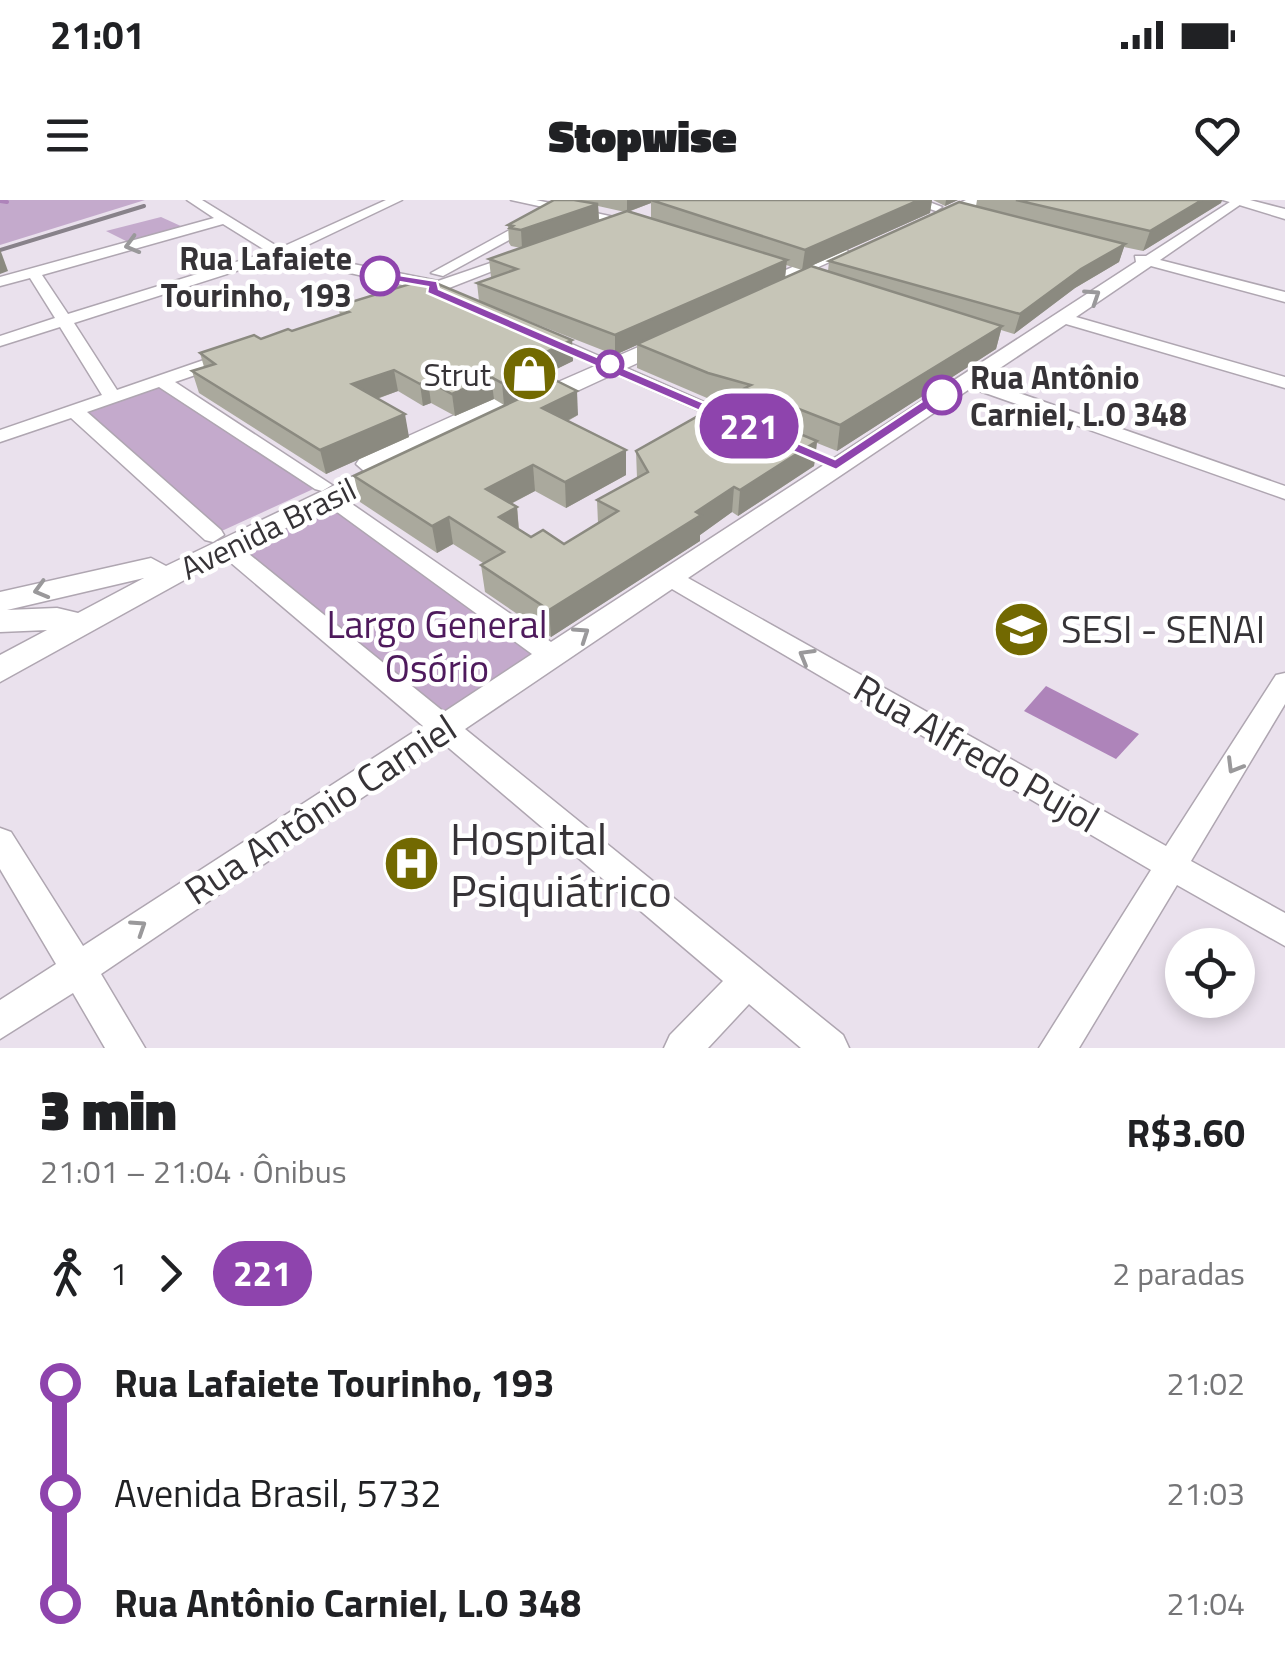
<!DOCTYPE html>
<html lang="pt">
<head>
<meta charset="utf-8">
<style>
  :root { --surface:#fff; --page:#f2f2f2; --text:#202124; --muted:#757577 }
  body { margin:0; font-family:"Titillium Web",sans-serif; background:var(--page); color:var(--text); height:100vh; display:flex; flex-direction:column; font-size:38px; white-space:nowrap }
  * { box-sizing:border-box; margin:0 }
  p { font-size:32px; color:var(--muted) }
  .icon { flex:none; width:55px; height:55px; fill:none; stroke:currentColor; stroke-width:2; stroke-linecap:round; stroke-linejoin:round }
  .map { position:relative; height:848px; overflow:hidden }
  .sheet { display:flex; flex-direction:column; background:var(--surface); flex:1 }
  .sheet>* { flex:none }
  .badge { padding:0 20px; border-radius:32px; font-size:35px; line-height:65px }
  .tools { position:absolute; left:1165px; top:728px; display:grid; gap:20px }
  .tools a { display:grid; place-items:center; width:90px; height:90px; border-radius:50%; background:var(--surface); box-shadow:0 5px 15px #0003; font-size:50px }
  .map>.badge { position:absolute; translate:-50% -50%; box-shadow:0 0 0 5px #fff }
  .legs { display:flex; align-items:center; gap:15px; height:110px; padding:0 40px; font-size:32px }
  .legs p { margin-inline-start:auto }
  .overview { display:flex; align-items:center; justify-content:space-between; height:170px; padding:0 40px }
  h1 { font-size:55px; font-weight:800; line-height:75px }
  ul { padding:0 40px; list-style:none }
  li { display:flex; align-items:center; gap:35px; height:110px; font-size:38px }
  li i { display:grid; place-items:center; width:15px; height:100%; margin:0 12px; background:currentColor }
  li i::after { content:''; width:25px; height:25px; margin:-12px; border:8px solid; border-radius:50%; background:var(--surface) }
  li p { margin-inline-start:auto }
  li:first-child i { background:linear-gradient(#0000 50%,currentColor 0) }
  li:last-child i { background:linear-gradient(currentColor 50%,#0000 0) }
  .status { display:flex; justify-content:space-between; align-items:center; height:70px; padding:0 50px; background:var(--surface); direction:ltr }
  .status svg { height:28px; fill:currentColor }
  header { display:flex; justify-content:space-between; align-items:center; height:130px; padding:0 40px; background:var(--surface); font-size:45px; font-weight:800 }
  .map>svg:first-child { display:block }
  .green { fill:#c4aacc }
  .water { fill:#ae84ba }
  .lines { fill:none; stroke-linecap:round; stroke-linejoin:round }
  .stream { stroke:#ae84ba; stroke-width:4 }
  .minor-casing { stroke:#afa6b1; stroke-width:3 }
  .major-casing { stroke:#afa6b1; stroke-width:3 }
  .minor { fill:#fff; fill-rule:evenodd }
  .major { fill:#fff; fill-rule:evenodd }
  .rail { stroke:#88828a; stroke-width:4 }
  .wall { fill:#aaa99d; fill-rule:evenodd }
  .shaded-wall { fill:#8b8a80 }
  .building { fill:#c6c5b7; stroke:#8b8a80; stroke-width:2.5 }
  .oneway { stroke:#9a999b }
  .line-1 { fill:#8e44ad; stroke:#fff; stroke-width:2.5 }
  .stop-1-dot { fill:#fff; stroke:#8e44ad; stroke-width:5 }
  .labels { text-anchor:middle; dominant-baseline:central; stroke-width:9; stroke-linejoin:round; paint-order:stroke }
  .far-stop-label { font-size:32px; font-weight:bold; fill:#363337; stroke:#fff; text-anchor:end }
  .far-poi-label { font-size:32px; fill:#363337; stroke:#fff; text-anchor:end }
  .far-street-label { font-size:32px; fill:#363337; stroke:#fff }
  .park-label { font-size:38px; fill:#4e1a5c; stroke:#fff }
  .poi-label { font-size:38px; fill:#363337; stroke:#fff; text-anchor:start }
  .street-label { font-size:38px; fill:#363337; stroke:#fff }
  .near-poi-label { font-size:45px; fill:#363337; stroke:#fff; text-anchor:start }
</style>
</head>
<body>
<div class="status"><b>21:01</b><svg viewBox="0 0 49 12"><path d="M0 12V9h3v3zM5 12V6h3v6zM10 12V3h3v9zM15 12V0h3v12zM26 1h20v11H26zM47 4h2v5h-2z"/></svg></div>
<header><svg class="icon" aria-label="menu" viewBox="0 0 24 24"><path d="M4 6h16M4 12h16M4 18h16"/></svg>Stopwise<svg class="icon" aria-label="heart" viewBox="0 0 24 24"><path d="M12 20l-8-8c-3-5 5-10 8-4 3-6 11-1 8 4z"/></svg></header>
<div class="map">
<svg width="1285" height="848" viewBox="0 0 1285 848">
  <rect width="100%" height="100%" fill="#eae1ed"/>
  <!-- green -->
  <g class="green">
    <path d="M0,0H145L0,45Z"/>
    <path d="M161,17L183,27L128,42L106,31Z"/>
    <path d="M161,181L322,285L213,335L74,211Z"/>
    <path d="M329,297L551,455L444,528L225,346Z"/>
  </g>
  <!-- water -->
  <path class="water" d="M1046,486L1139,534L1116,559L1024,511Z"/>
  <g class="lines">
    <!-- stream -->
    <path class="stream" d="M0,1L7,2"/>
    <defs>
      <g id="minor">
        <path d="M187,0H202L280,48L386,0H402L293,52L438,81L514,55L526,58L431,95L423,90L426,87H411L280,57L74,123L117,190L230,151H242V159L175,182L332,285L322,291L315,289L159,187L87,212L221,330L224,335L213,342L205,340L71,218L0,242V230L102,195L60,127L0,146V136L55,118L30,78L0,86V77L214,18ZM223,24L268,52L68,114L42,75Z"/>
        <path d="M511,0H536L651,25L644,29Z"/>
        <path d="M903,0H924L942,7L936,11Z"/>
        <path d="M1233,0H1247L1160,60L1285,92V102L1151,66L1076,117L1285,177V188L1066,124L982,180L1285,286V299L971,188L688,378L1166,646L1276,475L1285,473V504L1191,661L1285,713V746L1177,685L1079,848H1039L1151,670L672,389L465,529L843,835L849,848H801L749,804L708,848H664L670,835L723,781L443,543L101,774L145,848H105L73,793L0,839V800L56,764L0,669V628L11,632L83,746L423,526L217,351L214,346L217,341H233L444,512L532,454L322,301L318,297L322,293H336L551,442L1136,62L1135,56H1146Z"/>
        <path d="M539,14L545,18L544,21L443,76L431,73Z"/>
        <path d="M537,134H549L750,222L748,226H734L537,140Z"/>
      </g>
      <g id="major">
        <path d="M966,0H988L935,26L921,22Z"/>
        <path d="M1223,0H1250L1285,9V19Z"/>
        <path d="M839,46L848,51L845,55L754,96H740L737,92Z"/>
        <path d="M675,131L686,137L683,142L536,210L528,212L516,205L403,258L411,265L407,271L235,352L0,482V455L47,430L0,432V392L151,358L166,366L364,271L356,264L360,258L530,181H546L549,186ZM144,378L78,413L57,408L7,410Z"/>
      </g>
    </defs>
    <!-- minor casing -->
    <use href="#minor" class="minor-casing"/>
    <!-- major casing -->
    <use href="#major" class="major-casing"/>
    <!-- minor -->
    <use href="#minor" class="minor"/>
    <!-- major -->
    <use href="#major" class="major"/>
    <!-- rail -->
    <path class="rail" d="M0,50L144,6"/>
  </g>
  <!-- wall -->
  <g class="wall">
    <path d="M578,0H932L930,13L811,66L828,71L829,61L976,6L977,0H1222L1221,3L1143,51L1124,47L1119,62L1075,88L1014,134L1001,130L996,149L837,251L817,243L814,266L738,316L732,312L700,335V341L551,437L485,392L481,365L483,363L453,344L437,353L360,302L354,276L578,215L568,221L626,275L566,308L535,291L511,304L517,307L519,329L531,337L564,344L598,323L597,300L637,278L636,251L722,202L707,198L637,168V145L615,155L490,106L572,140L573,161L532,181L504,205L494,199L455,216L431,203L423,206L398,191L377,199L409,237L326,274L199,193L192,171L204,167L200,153L292,131L340,115L338,106L479,101L477,83L493,77H491L489,59L521,48L511,46L509,43L508,25ZM651,3V19L628,12ZM598,6L625,12L599,21ZM786,65L802,70L785,78Z"/>
    <path d="M933,0H958L945,6Z"/>
  </g>
  <!-- shaded-wall -->
  <g class="shaded-wall">
    <path d="M627,0H661H651V3L627,12Z"/>
    <path d="M919,0H932L930,13L802,70L805,50Z"/>
    <path d="M946,0H958L945,6Z"/>
    <path d="M1202,0H1222L1221,3L1143,51L1150,31Z"/>
    <path d="M598,4L599,21L522,48L521,30Z"/>
    <path d="M1125,44L1119,62L1075,88L1014,134L1020,114L1081,69Z"/>
    <path d="M0,49L8,71L0,74Z"/>
    <path d="M787,60L785,78L615,155V135Z"/>
    <path d="M1002,126L996,149L837,251L840,225Z"/>
    <path d="M572,140L573,161L532,181L533,192L504,205L502,183L519,165Z"/>
    <path d="M394,170L398,191L356,206L352,184Z"/>
    <path d="M491,177L494,199L455,216L452,194Z"/>
    <path d="M428,181L431,203L423,206L420,184Z"/>
    <path d="M577,191L578,215L544,232L542,208Z"/>
    <path d="M405,214L409,237L326,274L320,250Z"/>
    <path d="M817,241L814,266L738,316L740,290Z"/>
    <path d="M626,250V275L566,308L565,282Z"/>
    <path d="M533,265L535,291L489,315L486,289Z"/>
    <path d="M734,287L732,312L700,335V341L551,437L549,410Z"/>
    <path d="M517,307L519,334L499,317Z"/>
    <path d="M449,317L453,344L437,353L432,326Z"/>
  </g>
  <!-- building -->
  <g class="building">
    <path d="M554,0H574L598,4L521,30L510,28L513,26L508,25Z"/>
    <path d="M651,0H919L805,50Z"/>
    <path d="M1016,0H1202L1150,31Z"/>
    <path d="M959,2L1125,44L1081,69L1020,114L829,61Z"/>
    <path d="M627,11L787,60L615,135L477,83L517,69L489,59Z"/>
    <path d="M811,66L1002,126L840,225L745,188L751,185L708,173L637,144Z"/>
    <path d="M426,79L572,140L519,165L531,170L502,183L491,177L452,194L428,181L420,184L394,170L352,184L405,214L320,250L192,171L215,164L200,153L254,135L261,139L288,129L292,131L349,112L338,106Z"/>
    <path d="M557,181L577,191L542,208L626,250L565,282L533,265L486,289L517,307L499,317L531,337L543,330L564,344L618,311L597,300L648,272L636,251L723,202L817,241L740,290L734,287L696,312L701,315L549,410L481,365L504,352L449,317L432,326L354,276Z"/>
  </g>
  <!-- one-way arrows -->
  <defs><path id="oneway-chevron" d="M-2-3.5L2.5 0L-2 3.5" fill="none" stroke-width="1.6" stroke-linecap="round" stroke-linejoin="round" transform="scale(2.5)"/></defs>
  <g class="oneway">
    <use href="#oneway-chevron" transform="translate(132 45) rotate(164)"/>
    <use href="#oneway-chevron" transform="translate(1093 96) rotate(-33)"/>
    <use href="#oneway-chevron" transform="translate(41 390) rotate(164)"/>
    <use href="#oneway-chevron" transform="translate(582 434) rotate(-34)"/>
    <use href="#oneway-chevron" transform="translate(806 456) rotate(-150)"/>
    <use href="#oneway-chevron" transform="translate(1234 566) rotate(121)"/>
    <use href="#oneway-chevron" transform="translate(139 727) rotate(-33)"/>
  </g>
  <!-- line-1 -->
  <path class="line-1" d="M380,72L437,81L439,89L835,259L936,192L949,195L836,270L427,93L428,87L376,78Z"/>
  <!-- icons -->
  <defs>
    <symbol id="shop-disc" viewBox="-11 -11 22 22"><circle r="9.5" fill="#726901" stroke="#fff"/><path d="M-5-2.5h2.3a2.7 3.5 0 0 1 5.4 0H5L5.5 6h-11ZM-1.5-2.5h3a1.5 2.3 0 0 0-3 0Z" fill="#fff"/></symbol>
    <symbol id="school-disc" viewBox="-11 -11 22 22"><circle r="9.5" fill="#726901" stroke="#fff"/><path d="M0-5L7-2L0 1L-7-2ZM-4 1L0 2.5L4 1V4Q0 6-4 4Z" fill="#fff"/></symbol>
    <symbol id="hospital-disc" viewBox="-11 -11 22 22"><circle r="9.5" fill="#726901" stroke="#fff"/><path d="M-5-5h3v3.5h4V-5h3V5h-3V1.5h-4V5h-3Z" fill="#fff"/></symbol>
  </defs>
  <g fill-rule="evenodd">
    <use href="#shop-disc" x="498" y="142" width="63" height="63"/>
    <use href="#school-disc" x="990" y="398" width="63" height="63"/>
    <use href="#hospital-disc" x="380" y="632" width="63" height="63"/>
  </g>
  <!-- markers -->
  <g class="stop-1-dot">
    <circle cx="380" cy="76" r="18"/>
    <circle cx="610" cy="164" r="12"/>
    <circle cx="942" cy="195" r="18"/>
  </g>
  <g class="labels">
    <!-- far-stop labels -->
    <g class="far-stop-label">
      <text x="352" y="58">Rua Lafaiete<tspan x="352" dy="37">Tourinho, 193</tspan></text>
      <text x="970" y="177" text-anchor="start">Rua Antônio<tspan x="970" dy="37">Carniel, L.O 348</tspan></text>
    </g>
    <!-- far-poi labels -->
    <g class="far-poi-label">
      <text x="491" y="174">Strut</text>
    </g>
    <!-- far-street labels -->
    <g class="far-street-label">
      <text transform="translate(268 328) rotate(-26)">Avenida Brasil</text>
    </g>
    <!-- park labels -->
    <g class="park-label">
      <text x="437" y="424">Largo General<tspan x="437" dy="44">Osório</tspan></text>
    </g>
    <!-- poi labels -->
    <g class="poi-label">
      <text x="1061" y="429">SESI - SENAI</text>
    </g>
    <!-- street labels -->
    <g class="street-label">
      <text transform="translate(977 553) rotate(30)">Rua Alfredo Pujol</text>
      <text transform="translate(320 609) rotate(-33)">Rua Antônio Carniel</text>
    </g>
    <!-- near-poi labels -->
    <g class="near-poi-label">
      <text x="450" y="638">Hospital<tspan x="450" dy="52">Psiquiátrico</tspan></text>
    </g>
  </g>
</svg>
<div class="tools">
<a><svg class="icon" aria-label="locate" viewBox="0 0 24 24"><circle cx="12" cy="12" r="6"/><path d="M12 2v4M12 18v4M2 12h4M18 12h4"/></svg></a>
</div>
<b class="badge" style="left:749px;top:226px;background:#8e44ad;color:#fff">221</b>
</div>
<section class="sheet">
<div class="overview"><div><h1>3 min</h1><p>21:01 – 21:04 · Ônibus</p></div><b>R$3.60</b></div>
<div class="legs"><svg class="icon" aria-label="walk" viewBox="0 0 24 24"><circle cx="13" cy="4" r="2"/><path d="M13 8l-2 6 4 7M11 14l-3 7M7 12l3-4h3l4 4"/></svg>1<svg class="icon" aria-label="forward" viewBox="0 0 24 24"><path d="M9 5l7 7-7 7"/></svg><b class="badge" style="background:#8e44ad;color:#fff">221</b><p>2 paradas</p></div>
<ul>
<li><i style="color:#8e44ad"></i><b>Rua Lafaiete Tourinho, 193</b><p>21:02</p></li>
<li><i style="color:#8e44ad"></i><span>Avenida Brasil, 5732</span><p>21:03</p></li>
<li><i style="color:#8e44ad"></i><b>Rua Antônio Carniel, L.O 348</b><p>21:04</p></li>
</ul>
</section>
</body>
</html>
